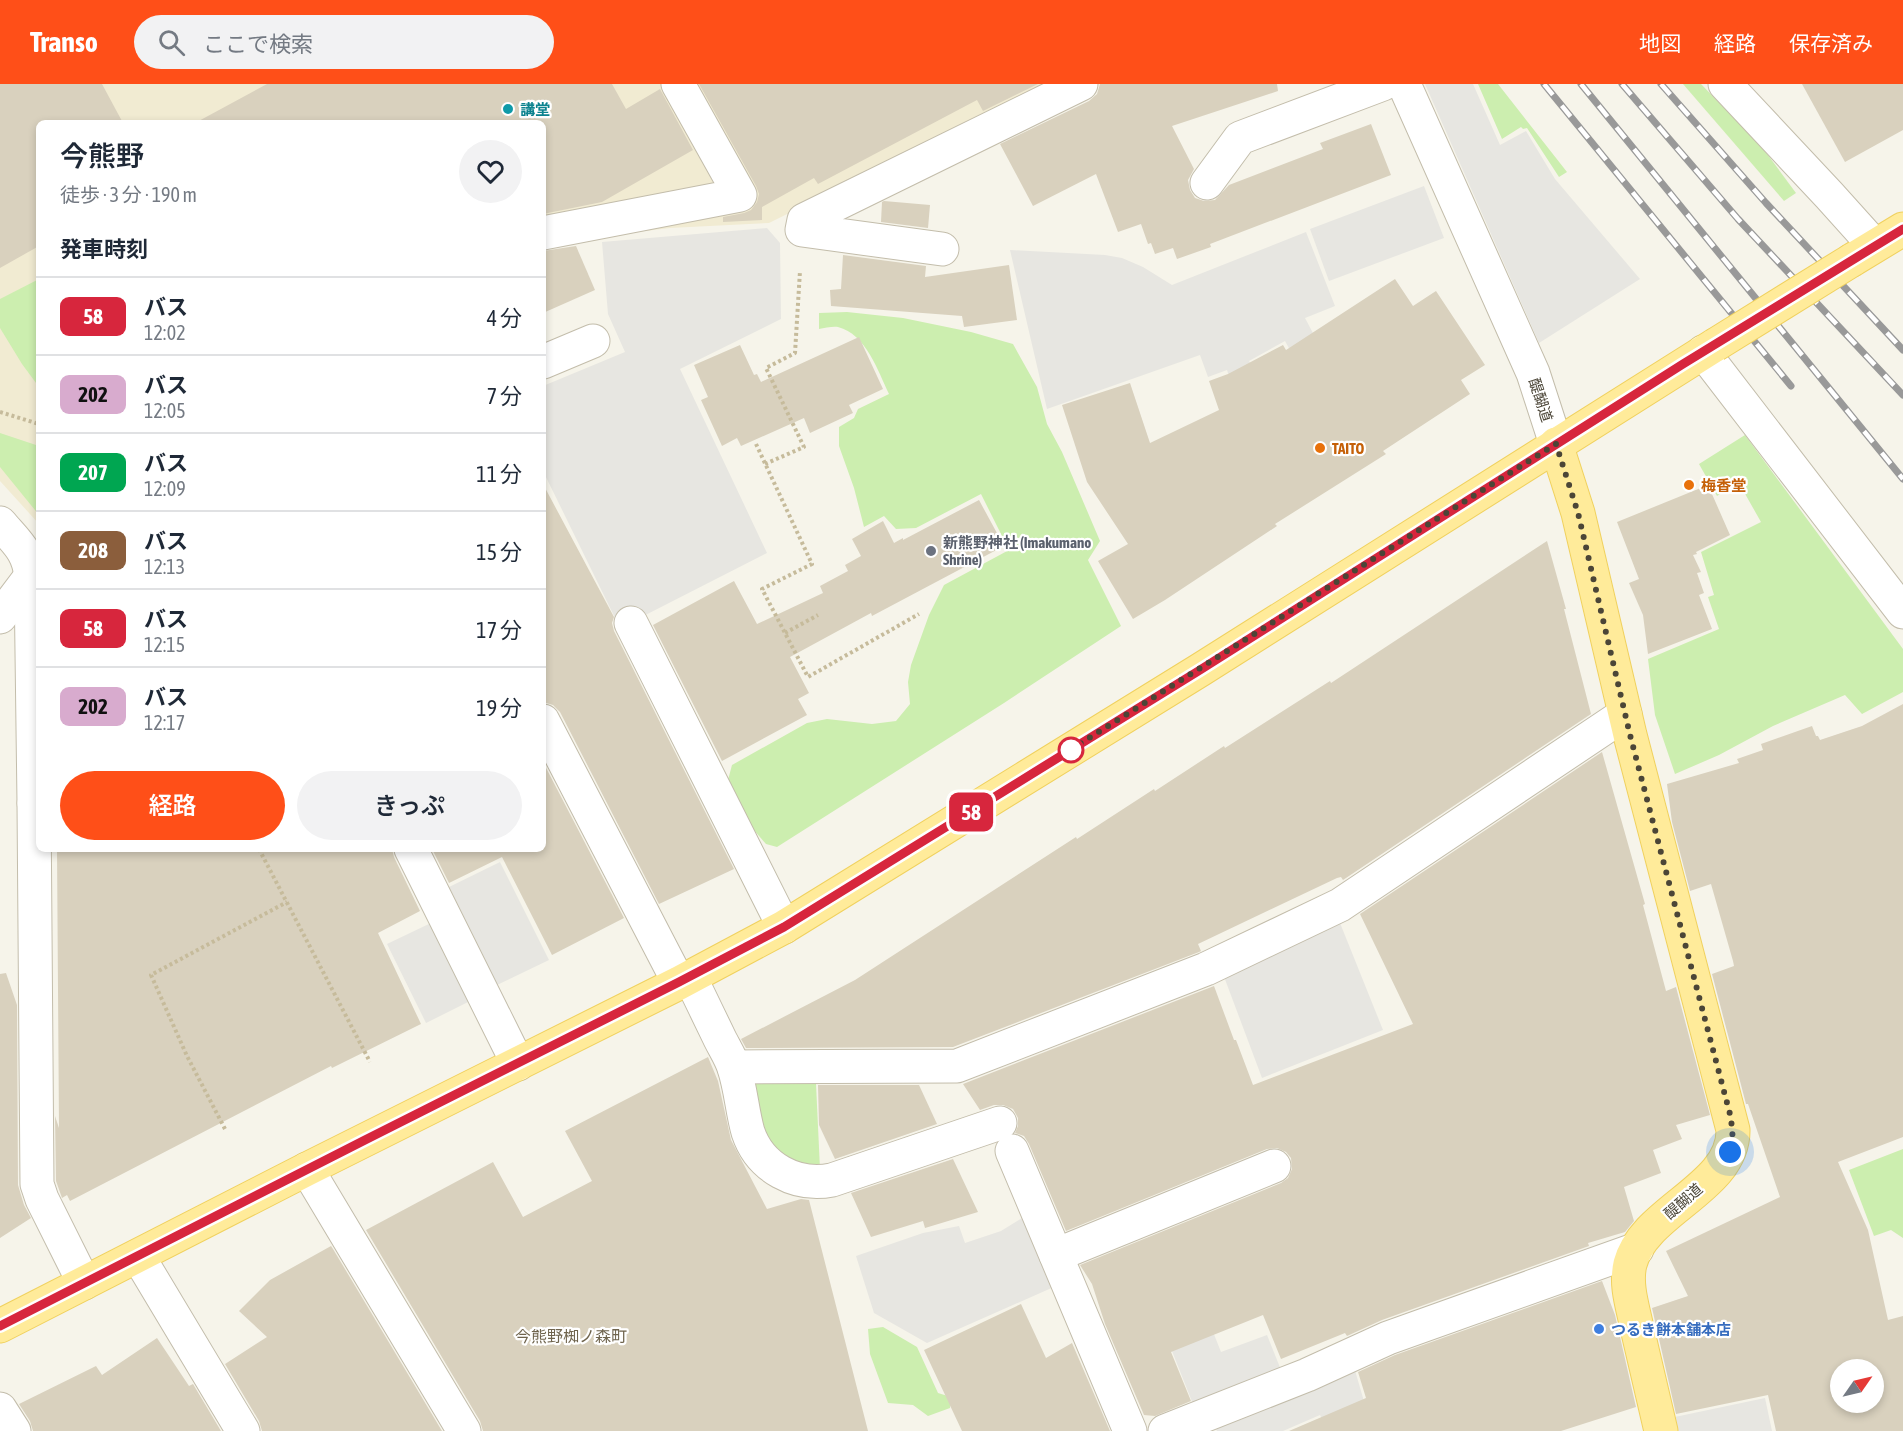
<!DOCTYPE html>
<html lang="ja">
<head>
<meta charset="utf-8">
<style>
  :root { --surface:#fff; --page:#f2f2f3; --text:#1f2937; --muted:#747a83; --line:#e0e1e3; --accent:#ff4f18 }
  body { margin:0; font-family:"Asap Condensed","Noto Sans JP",sans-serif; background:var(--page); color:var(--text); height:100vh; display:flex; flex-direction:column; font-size:22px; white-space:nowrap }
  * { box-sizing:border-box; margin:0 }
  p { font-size:20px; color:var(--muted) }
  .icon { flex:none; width:33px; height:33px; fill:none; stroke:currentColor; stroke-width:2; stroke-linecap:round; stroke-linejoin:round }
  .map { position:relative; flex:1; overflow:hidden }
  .drawer { position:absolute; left:36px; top:36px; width:510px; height:732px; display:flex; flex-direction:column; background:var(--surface); border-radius:9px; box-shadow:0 3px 9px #0003 }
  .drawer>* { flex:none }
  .badge { padding:0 12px; border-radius:9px; font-size:21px; line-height:39px }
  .needle { width:39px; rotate:56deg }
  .controls { position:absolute; left:1830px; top:1275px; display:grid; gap:12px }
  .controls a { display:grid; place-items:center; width:54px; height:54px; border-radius:50%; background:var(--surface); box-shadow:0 3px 9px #0003; font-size:30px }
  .you { position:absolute; width:30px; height:30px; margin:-15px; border:4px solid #fff; border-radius:50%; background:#1a73e8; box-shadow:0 0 0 9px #1a73e833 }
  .map>.badge { position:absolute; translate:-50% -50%; box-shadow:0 0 0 3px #fff }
  h2 { padding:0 24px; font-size:22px; line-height:54px }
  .round { display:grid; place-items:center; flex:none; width:63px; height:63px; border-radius:32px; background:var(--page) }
  .head { display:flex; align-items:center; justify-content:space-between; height:102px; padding:0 24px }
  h1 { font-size:28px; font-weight:600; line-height:45px }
  .button { display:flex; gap:12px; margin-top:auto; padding:12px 24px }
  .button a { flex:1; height:69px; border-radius:36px; background:var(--accent); color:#fff; font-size:24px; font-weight:600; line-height:69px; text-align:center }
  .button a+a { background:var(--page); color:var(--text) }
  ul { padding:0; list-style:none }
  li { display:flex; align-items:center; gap:18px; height:78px; padding:0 24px; border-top:2px solid var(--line) }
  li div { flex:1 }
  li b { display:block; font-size:22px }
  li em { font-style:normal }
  li .badge { min-width:66px; font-weight:700; text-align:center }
  header { display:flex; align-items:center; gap:36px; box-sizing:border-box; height:84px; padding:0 30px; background:var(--accent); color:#fff }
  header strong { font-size:28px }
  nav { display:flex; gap:33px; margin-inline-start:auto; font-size:21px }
  .search { width:420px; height:54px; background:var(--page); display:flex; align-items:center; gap:15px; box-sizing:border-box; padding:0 21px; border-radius:33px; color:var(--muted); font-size:22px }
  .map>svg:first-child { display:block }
  .education { fill:#f1ebd2 }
  .green { fill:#cceeaf }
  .parking { fill:#e7e6e1 }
  .building { fill:#d9d1be; fill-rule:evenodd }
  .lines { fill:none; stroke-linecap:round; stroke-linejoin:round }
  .minor-casing { stroke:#c3bdab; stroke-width:35 }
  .major-casing { stroke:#f0d15e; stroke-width:35 }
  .path { stroke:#c6bb9b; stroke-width:4; stroke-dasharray:3 3; stroke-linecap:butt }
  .minor { stroke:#fff; stroke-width:33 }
  .major { stroke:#ffeb9a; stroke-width:33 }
  .rail-casing { stroke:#999; stroke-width:7 }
  .rail { stroke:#fff; stroke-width:4.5; stroke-dasharray:14; stroke-linecap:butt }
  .major-bridge-casing { stroke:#f0d15e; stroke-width:35; stroke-linecap:butt }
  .major-bridge { stroke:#ffeb9a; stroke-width:33 }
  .line-casing { stroke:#fff; stroke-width:14 }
  .line { stroke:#d7263d; stroke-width:9 }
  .walk { stroke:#4b4537; stroke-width:6; stroke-dasharray:0 10.8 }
  .culture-dot { fill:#0f9aa8; stroke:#fff; stroke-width:2 }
  .food-dot { fill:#e8710a; stroke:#fff; stroke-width:2 }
  .worship-dot { fill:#6b7280; stroke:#fff; stroke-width:2 }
  .stop-dot { fill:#fff; stroke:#d7263d; stroke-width:3 }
  .shop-dot { fill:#3f7fe0; stroke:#fff; stroke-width:2 }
  .labels { text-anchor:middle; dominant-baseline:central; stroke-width:4.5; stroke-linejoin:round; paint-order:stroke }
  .culture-label { font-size:15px; font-weight:bold; fill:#0d838f; stroke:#fff; text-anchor:start }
  .street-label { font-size:15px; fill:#4b4537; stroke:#fff }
  .food-label { font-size:15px; font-weight:bold; fill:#c56008; stroke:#fff; text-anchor:start }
  .worship-label { font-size:15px; font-weight:bold; fill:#5b616d; stroke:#fff; text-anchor:start }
  .shop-label { font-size:15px; font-weight:bold; fill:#366cbe; stroke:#fff; text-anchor:start }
  .neighbourhood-label { font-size:16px; fill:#6f644d; stroke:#fff }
</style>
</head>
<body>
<header>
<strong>Transo</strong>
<div class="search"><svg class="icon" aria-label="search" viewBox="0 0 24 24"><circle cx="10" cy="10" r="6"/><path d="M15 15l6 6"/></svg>ここで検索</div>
<nav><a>地図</a><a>経路</a><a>保存済み</a></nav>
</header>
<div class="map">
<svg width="1903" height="1347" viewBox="0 0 1903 1347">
  <rect width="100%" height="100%" fill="#f6f4ea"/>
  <!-- education -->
  <path class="education" d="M0,0H1050L769,139L670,144L571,156L543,162V39H39V440L0,397Z"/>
  <!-- green -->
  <g class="green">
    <path d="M1478,0H1498L1567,88L1559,93L1527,44L1523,45L1521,43L1502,55Z"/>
    <path d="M1683,0H1701L1762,63L1796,109L1784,117Z"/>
    <path d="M39,195V303L22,280L0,244V215Z"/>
    <path d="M847,228L903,234L971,248L1013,260L1037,303L1047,340L1062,368L1100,457L1088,476L1121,542L1004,619L777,763L766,760L753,745L739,722L728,696L732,681L807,639L827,635L872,640L896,637L910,620L908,598L911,581L929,531L944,501L1009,466L981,410L916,444L896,445L884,432L864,443L854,404L839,362V343L854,334L858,325L889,310C878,287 866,250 838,243C833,242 825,244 819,245V229Z"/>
    <path d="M0,349L39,362V431L0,383Z"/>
    <path d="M1745,351L1903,565V608L1862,630L1845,611L1773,642L1719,671L1675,690L1655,631L1648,575L1719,545L1708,513L1714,511L1701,468L1761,438L1744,408L1736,400L1717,412L1699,380Z"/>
    <path d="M745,997L816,1000L820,1085L793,1080L767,1059Z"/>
    <path d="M1903,1065V1154L1891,1146L1874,1152L1849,1086Z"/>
    <path d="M883,1243L917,1263L938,1309L951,1313L950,1324L928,1332L913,1321L888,1319L870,1270L868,1245Z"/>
  </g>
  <!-- parking -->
  <g class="parking">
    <path d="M1425,0H1473L1500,61L1526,47L1555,95L1640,195L1539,259Z"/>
    <path d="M1424,102L1444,154L1329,197L1310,145Z"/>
    <path d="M767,144L780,159L781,235L680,285L767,469L620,544L543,387V302L625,268L608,230L602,158Z"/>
    <path d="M1306,148L1335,222L1305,234L1331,283L1306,295L1285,257L1249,277L1271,318L1241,328L1227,286L1208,293L1200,271L1047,325L1010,166L1105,171L1122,174L1143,183L1172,201Z"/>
    <path d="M500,778L549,876L495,902L447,804Z"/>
    <path d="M1338,834L1383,946L1262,994L1223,890Z"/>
    <path d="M433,838L472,916L426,939L387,860Z"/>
    <path d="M1027,1131L1056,1202L927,1259L874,1229L856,1172L923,1149L959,1142L965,1159L1001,1147Z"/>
    <path d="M1191,1192L1221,1268L1267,1251L1281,1286L1193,1320L1149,1209Z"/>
    <path d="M1354,1283L1368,1331L1326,1343L1320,1331L1283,1347H1217L1216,1345Z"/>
    <path d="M1765,1314L1772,1347H1673L1670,1334Z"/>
  </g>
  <!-- building -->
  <g class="building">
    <path d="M0,0H102L123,39H39V162L0,184Z"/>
    <path d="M267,0H612L626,25L660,5L693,66L602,118L543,130V39H195Z"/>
    <path d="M699,0H1038L983,27L977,16L818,100L814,94L762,123V136L723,138V133L744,129L751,126L757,118L759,110L756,102Z"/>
    <path d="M1100,0H1277L1278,7L1172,42L1194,85L1188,96L1190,106L1195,114L1204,117L1215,116L1229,101L1323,65L1320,59L1371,40L1391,91L1210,160L1211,163L1177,175L1173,164L1155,170L1151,159L1148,160L1141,140L1118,148L1096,90L1033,122L1000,60L1089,17L1097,10Z"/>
    <path d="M1802,0H1903V46L1845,78Z"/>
    <path d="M884,117L930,121L928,144L881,138L882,118Z"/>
    <path d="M576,162L595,206L543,229V167Z"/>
    <path d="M843,171L926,182L925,193L1009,181L1017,236L964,243L962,232L831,222L830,206L841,205Z"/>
    <path d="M1395,195L1413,222L1436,207L1485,281L1461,296L1470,310L1383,367L1386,370L1275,440L1277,442L1165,516L1133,535L1098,477L1128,460L1087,398L1062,321L1130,299L1150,359L1219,326L1209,297L1228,290L1283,261L1286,266Z"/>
    <path d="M859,253L883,305L849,321L853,329L810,349L804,334L741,362L737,354L722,362L701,316L708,313L694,281L740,261L754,291L757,290L761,298Z"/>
    <path d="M543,400L614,533L612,539L614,547L734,785L659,820L560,628L553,621L543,618Z"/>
    <path d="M1708,401L1730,451L1696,468L1697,470L1693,471L1701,488L1697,489L1704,509L1699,511L1712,545L1648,570L1643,531L1629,499L1639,495L1617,438Z"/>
    <path d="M979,416L1004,462L872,532L871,529L790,573L809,609L798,615L807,631L722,677L653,541L734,497L757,540L823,509L820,502L848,487L845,481L861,472L852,455L883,437L894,459L903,454V456Z"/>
    <path d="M1547,457L1566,525H1564L1591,630L1343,796L1341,793L1337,794L1198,860L1201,867L1199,868L953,963L746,964L741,955L855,896L1076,753L1077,755L1154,705L1155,707L1224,662L1225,664L1330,597L1331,599Z"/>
    <path d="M1903,620V1053L1838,1078L1868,1146L1888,1236L1903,1232V1347H1776L1768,1311L1676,1330L1652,1224L1688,1212L1666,1167L1780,1113L1748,1020H1746L1712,890L1734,882L1733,877L1711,800L1690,807L1672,738L1667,700L1739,679L1737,675L1763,666L1761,660L1812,642L1816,652H1818L1820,656L1862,642ZM1840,1286H1874V1318H1840Z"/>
    <path d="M1602,668L1645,820L1643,821L1666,907L1676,903L1710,1031L1676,1041L1682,1055L1653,1066L1661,1089L1624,1103L1634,1137L1625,1148L1588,1159L1589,1162L1382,1236L1347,1252L1345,1249L1281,1275L1263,1231L1171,1268L1191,1317L1155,1332L1144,1331L1105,1240L1092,1200L1080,1181L1281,1099L1288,1094L1292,1085L1291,1074L1286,1068L1277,1064L1267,1065L1066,1147L1029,1060L1024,1052L1015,1049L1018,1042V1034L1013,1025L1003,1021H994L980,1026L963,1000L1214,902L1234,956H1236L1253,1001L1413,940L1360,830Z"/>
    <path d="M543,678L624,834L552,871L502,773L449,799L432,765H543Z"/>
    <path d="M57,765H392L394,773L420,827L378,849L421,940L332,984L331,982L70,1117L67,1111L62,1114L56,1097L55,1032L59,1044Z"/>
    <path d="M6,889L17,921L18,1101L24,1121L31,1134L0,1154V890Z"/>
    <path d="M708,973L718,997L731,1056L767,1125L801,1115L809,1116L868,1347H483L480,1337L366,1146L493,1078L523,1133L592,1097L565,1047Z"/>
    <path d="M818,1001H919L937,1040L835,1075L819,1041Z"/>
    <path d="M953,1075L978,1128L925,1144L923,1137L871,1153L851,1109Z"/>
    <path d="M331,1162L333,1165L442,1347H262L259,1337L225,1280L267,1253L239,1227L270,1196Z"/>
    <path d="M1602,1197L1615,1231L1636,1323L1561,1347H1289L1366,1314L1358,1288L1395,1271Z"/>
    <path d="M1021,1220L1046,1274L1072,1259L1110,1347H962L924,1266Z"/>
    <path d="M157,1254L189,1302L193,1300L221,1347H33L30,1337L19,1320L96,1282L102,1291Z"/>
  </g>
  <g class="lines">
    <defs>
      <g id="minor">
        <path d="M1404,0L1533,289L1556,360"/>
        <path d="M1725,0L1829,111L1874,161"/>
        <path d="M1207,99L1240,54L1383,0"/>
        <path d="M543,149L740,111L678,0"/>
        <path d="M942,165L802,146L804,136L1081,0"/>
        <path d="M1703,268L1903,528"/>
        <path d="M543,278L593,257"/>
        <path d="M0,439C16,458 28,466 31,492L34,719"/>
        <path d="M0,533L31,492"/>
        <path d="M631,539L784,843"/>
        <path d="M543,637L679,899"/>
        <path d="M39,716L34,719L37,1100L42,1115L84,1199"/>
        <path d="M411,765L518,980"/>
        <path d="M690,893C700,914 710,934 720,955C725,965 731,974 734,984C741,1005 742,1027 748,1048C760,1084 796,1103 832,1096L1000,1039"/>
        <path d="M734,983L957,982L1206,885L1340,821L1625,630"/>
        <path d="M1012,1067L1130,1347"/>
        <path d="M307,1085L464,1347"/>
        <path d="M1056,1171L1274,1082"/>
        <path d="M138,1172L243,1347"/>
        <path d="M0,1325L14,1347"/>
        <path d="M1165,1347L1307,1291L1388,1254L1637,1165"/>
      </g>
      <g id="major">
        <path d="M1852,176L1903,145"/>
        <path d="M1556,360L1578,429L1630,651L1733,1046C1734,1104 1644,1126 1630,1180C1625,1201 1633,1224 1637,1244C1645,1278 1653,1313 1661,1347"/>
        <path d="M0,1242L307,1085L679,899L784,843L1200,586L1715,261"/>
      </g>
    </defs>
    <!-- minor casing -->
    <use href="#minor" class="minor-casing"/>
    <!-- major casing -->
    <use href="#major" class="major-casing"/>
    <!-- path -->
    <g class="path">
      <path d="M0,328L39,340"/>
      <path d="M756,360L812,480L762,505L808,593L919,530"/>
      <path d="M765,380L804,363L766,284L795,269L800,187"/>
      <path d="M785,549L818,531"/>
      <path d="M259,765L370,978"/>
      <path d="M225,1045L187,972L151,891L287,818"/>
    </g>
    <!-- minor -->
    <use href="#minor" class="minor"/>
    <!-- major -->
    <use href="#major" class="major"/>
    <defs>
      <g id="rail">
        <path d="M1544,0L1791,302"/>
        <path d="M1581,0L1903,395"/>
        <path d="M1622,0L1738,135L1903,311"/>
        <path d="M1661,0L1766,119L1903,266"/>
      </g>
    </defs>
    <!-- rail casing -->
    <use href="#rail" class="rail-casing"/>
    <!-- rail -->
    <use href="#rail" class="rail"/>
    <defs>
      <path id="major-bridge" d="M1715,261L1852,176"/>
    </defs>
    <!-- major-bridge casing -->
    <use href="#major-bridge" class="major-bridge-casing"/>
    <!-- major-bridge -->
    <use href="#major-bridge" class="major-bridge"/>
  </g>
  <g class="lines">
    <defs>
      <path id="line" d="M0,1242L365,1056L679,898L784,843L1200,586L1683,280L1903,145"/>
    </defs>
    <!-- line casing -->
    <use href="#line" class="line-casing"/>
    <!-- line -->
    <use href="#line" class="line"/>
    <!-- walk -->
    <path class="walk" d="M1071,666L1062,671L1556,360L1578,429L1630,651L1731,1034L1733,1057L1730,1068"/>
  </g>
  <!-- markers -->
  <circle class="culture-dot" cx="508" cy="25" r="6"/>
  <g class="food-dot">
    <circle cx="1320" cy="364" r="6"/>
    <circle cx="1689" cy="401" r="6"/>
  </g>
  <circle class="worship-dot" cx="931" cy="467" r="6"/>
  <circle class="stop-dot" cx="1071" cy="666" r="12"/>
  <circle class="shop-dot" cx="1599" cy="1245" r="6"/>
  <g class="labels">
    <!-- culture labels -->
    <g class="culture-label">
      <text x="520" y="25">講堂</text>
    </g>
    <!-- street labels -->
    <g class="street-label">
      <text transform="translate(1541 316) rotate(72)">醍醐道</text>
      <text transform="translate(1683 1117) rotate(-41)">醍醐道</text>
    </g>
    <!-- food labels -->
    <g class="food-label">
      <text x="1332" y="364">TAITO</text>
      <text x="1701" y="401">梅香堂</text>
    </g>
    <!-- worship labels -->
    <g class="worship-label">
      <text x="943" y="458">新熊野神社 (Imakumano<tspan x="943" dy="17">Shrine)</tspan></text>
    </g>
    <!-- shop labels -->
    <g class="shop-label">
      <text x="1611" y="1245">つるき餅本舗本店</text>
    </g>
    <!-- neighbourhood labels -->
    <g class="neighbourhood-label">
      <text x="571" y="1252">今熊野椥ノ森町</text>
    </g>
  </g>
</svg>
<div class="controls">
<a><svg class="needle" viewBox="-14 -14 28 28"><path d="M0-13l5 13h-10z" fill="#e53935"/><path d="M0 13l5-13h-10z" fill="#747a83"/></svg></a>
</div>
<div class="you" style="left:1730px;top:1068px"></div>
<b class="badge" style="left:971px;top:728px;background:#d7263d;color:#fff">58</b>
<section class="drawer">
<div class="head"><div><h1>今熊野</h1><p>徒歩 · 3 分 · 190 m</p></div><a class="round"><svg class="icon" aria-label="heart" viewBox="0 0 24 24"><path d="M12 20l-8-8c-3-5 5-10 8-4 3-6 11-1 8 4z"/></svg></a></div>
<h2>発車時刻</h2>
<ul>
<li><span class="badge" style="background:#d7263d;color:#fff">58</span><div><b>バス</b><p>12:02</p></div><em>4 分</em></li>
<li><span class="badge" style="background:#d8abce;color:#111">202</span><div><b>バス</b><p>12:05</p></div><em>7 分</em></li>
<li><span class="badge" style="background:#00a651;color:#fff">207</span><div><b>バス</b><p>12:09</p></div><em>11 分</em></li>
<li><span class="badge" style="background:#8b5e3c;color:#fff">208</span><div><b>バス</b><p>12:13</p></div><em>15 分</em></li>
<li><span class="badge" style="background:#d7263d;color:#fff">58</span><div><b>バス</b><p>12:15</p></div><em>17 分</em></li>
<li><span class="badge" style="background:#d8abce;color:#111">202</span><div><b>バス</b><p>12:17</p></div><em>19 分</em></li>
</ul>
<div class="button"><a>経路</a><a>きっぷ</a></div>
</section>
</div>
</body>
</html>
